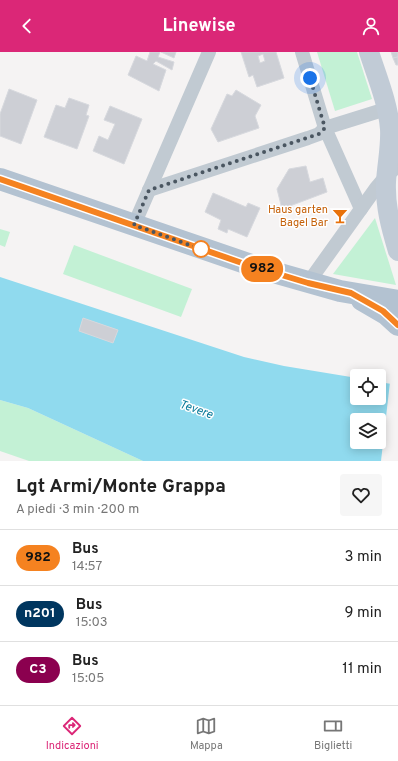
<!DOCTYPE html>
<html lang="it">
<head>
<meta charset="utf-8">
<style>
  :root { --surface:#fff; --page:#f6f6f6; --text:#222; --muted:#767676; --line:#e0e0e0; --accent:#db2777 }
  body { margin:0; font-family:Overpass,sans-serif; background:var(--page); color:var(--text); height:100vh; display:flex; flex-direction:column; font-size:15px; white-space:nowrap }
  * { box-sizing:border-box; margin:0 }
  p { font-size:13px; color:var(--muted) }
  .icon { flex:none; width:22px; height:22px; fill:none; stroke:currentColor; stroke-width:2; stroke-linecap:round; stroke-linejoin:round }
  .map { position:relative; height:409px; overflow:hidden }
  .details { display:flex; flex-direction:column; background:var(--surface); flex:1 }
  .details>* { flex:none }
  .badge { padding:0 8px; border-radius:13px; font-size:14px; line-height:26px }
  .tools { position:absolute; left:350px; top:317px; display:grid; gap:8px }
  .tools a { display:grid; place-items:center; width:36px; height:36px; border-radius:4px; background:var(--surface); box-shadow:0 2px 10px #0003; font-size:20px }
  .you { position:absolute; width:20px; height:20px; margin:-10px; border:3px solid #fff; border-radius:50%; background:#1a73e8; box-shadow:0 0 0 6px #1a73e833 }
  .map>.badge { position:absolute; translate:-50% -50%; box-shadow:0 0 0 2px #fff }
  .round { display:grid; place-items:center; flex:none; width:42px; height:42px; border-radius:4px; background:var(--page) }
  .headline { display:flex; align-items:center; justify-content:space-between; height:68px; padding:0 16px }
  h1 { font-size:19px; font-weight:700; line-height:30px }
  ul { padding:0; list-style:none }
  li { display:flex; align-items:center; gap:12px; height:56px; padding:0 16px; border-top:1px solid var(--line) }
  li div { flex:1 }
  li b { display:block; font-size:15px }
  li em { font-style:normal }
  li .badge { min-width:44px; font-weight:700; text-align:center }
  header { display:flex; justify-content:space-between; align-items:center; height:52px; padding:0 16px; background:var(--accent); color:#fff; font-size:18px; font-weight:700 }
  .tab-bar { display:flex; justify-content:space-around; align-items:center; height:56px; border-top:1px solid var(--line); background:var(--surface); font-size:11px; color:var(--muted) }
  .tab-bar a { display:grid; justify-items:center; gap:2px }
  .tab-bar .active { color:var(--accent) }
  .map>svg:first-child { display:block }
  .green { fill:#c3f1d5 }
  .water { fill:#90daee; fill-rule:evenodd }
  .pier { fill:#f5f3f3 }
  .building { fill:#cdcfd5; stroke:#d7d9de; fill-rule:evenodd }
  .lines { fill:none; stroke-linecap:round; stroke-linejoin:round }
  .minor { stroke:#c1cad2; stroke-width:14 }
  .secondary { stroke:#c1cbd6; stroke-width:20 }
  .primary { stroke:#b3c2d1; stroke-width:22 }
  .line-casing { stroke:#fff; stroke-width:9 }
  .line { stroke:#f58220; stroke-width:6 }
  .walk { stroke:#4a5661; stroke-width:4; stroke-dasharray:0 7.2 }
  .stop-dot { fill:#fff; stroke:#f58220; stroke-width:2 }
  .labels { text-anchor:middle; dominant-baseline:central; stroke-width:3; stroke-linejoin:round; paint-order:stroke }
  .food-label { font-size:11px; fill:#c56008; stroke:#fff; text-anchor:end }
  .water-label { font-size:12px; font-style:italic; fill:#0c7c9b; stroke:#fff }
</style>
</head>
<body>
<header><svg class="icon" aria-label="back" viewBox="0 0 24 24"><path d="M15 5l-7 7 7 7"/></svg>Linewise<svg class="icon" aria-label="person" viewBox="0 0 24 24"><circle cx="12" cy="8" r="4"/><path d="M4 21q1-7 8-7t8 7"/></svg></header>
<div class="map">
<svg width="398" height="409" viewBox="0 0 398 409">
  <rect width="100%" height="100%" fill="#f5f3f3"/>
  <!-- green -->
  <g class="green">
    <path d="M317,0H357L372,47L335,59Z"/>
    <path d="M375,166L396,233L333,222Z"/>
    <path d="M0,177L10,180L5,195L0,193Z"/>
    <path d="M74,193L192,237L181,265L63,222Z"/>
    <path d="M0,348L28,356L143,409H29L0,399Z"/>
  </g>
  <!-- water -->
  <path class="water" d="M0,225L244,305L284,314L357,326V346H379V330L398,333V409H143L28,356L0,348ZM357,368H379V390H357Z"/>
  <!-- pier -->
  <path class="pier" d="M390,330L398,331V409H381Z"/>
  <!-- building -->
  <g class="building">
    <path d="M150,0H160L158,5L174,10L172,18L156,9L153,12L166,18L159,39L128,23L136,4L147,9Z"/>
    <path d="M161,0H176L174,6Z"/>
    <path d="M241,0H276L284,26L257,35L253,23L249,25ZM263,2L265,9L260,11L258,4Z"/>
    <path d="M391,0H398V5L393,6Z"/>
    <path d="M398,5V13H396L393,6Z"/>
    <path d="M9,37L37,48L21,92L0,84V62Z"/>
    <path d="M236,38L261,53L255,64L259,76L218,90L211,77L227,42L232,44Z"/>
    <path d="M69,46L89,53L86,63L89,64L77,97L44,85L56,53L65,56Z"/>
    <path d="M110,54L142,67L124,112L93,99L99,84L108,88L115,72L104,68Z"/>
    <path d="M306,114L310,130L323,126L327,140L282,157L277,137L289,117Z"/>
    <path d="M213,141L246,155L248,151L260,156L247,185L228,177L227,181L218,177L221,168L205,160Z"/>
    <path d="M83,266L118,278L113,291L79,279Z"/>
  </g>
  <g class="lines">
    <!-- minor -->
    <g class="minor">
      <path d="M302,0L325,76L361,157"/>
      <path d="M149,138L308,86L319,82L325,76L386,57"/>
      <path d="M134,173L209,0"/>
      <path d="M308,231L376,136L387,123L398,114"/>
    </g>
    <!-- secondary -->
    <path class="secondary" d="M369,0C377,25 388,51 390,77C391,95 387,112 386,130C385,154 391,176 398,199"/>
    <!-- primary -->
    <g class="primary">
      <path d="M0,127L266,218L340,239L398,249"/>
      <path d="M362,248L386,262L398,273"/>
    </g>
  </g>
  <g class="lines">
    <defs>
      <path id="line" d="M0,127L242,211L308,231L351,241L383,259L398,273"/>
    </defs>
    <!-- line casing -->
    <use href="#line" class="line-casing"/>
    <!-- line -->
    <use href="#line" class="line"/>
    <!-- walk -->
    <path class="walk" d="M201,197L134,173L149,138L319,82L325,76L310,26"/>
  </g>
  <!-- icons -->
  <defs>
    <symbol id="bar-bare" viewBox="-9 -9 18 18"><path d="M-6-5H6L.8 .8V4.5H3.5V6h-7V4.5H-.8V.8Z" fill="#e8710a" stroke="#fff" stroke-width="2.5" paint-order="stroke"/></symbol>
  </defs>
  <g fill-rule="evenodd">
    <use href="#bar-bare" x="329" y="153" width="22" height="22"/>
  </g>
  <!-- markers -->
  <circle class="stop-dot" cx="201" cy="197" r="8"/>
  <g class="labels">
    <!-- food labels -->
    <g class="food-label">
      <text x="328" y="158">Haus garten<tspan x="328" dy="13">Bagel Bar</tspan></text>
    </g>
    <!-- water labels -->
    <g class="water-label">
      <text transform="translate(196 358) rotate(19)">Tevere</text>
    </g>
  </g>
</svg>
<div class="tools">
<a><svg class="icon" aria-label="locate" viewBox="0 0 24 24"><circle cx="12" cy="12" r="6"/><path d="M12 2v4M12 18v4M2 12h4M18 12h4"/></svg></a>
<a><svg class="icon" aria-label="layers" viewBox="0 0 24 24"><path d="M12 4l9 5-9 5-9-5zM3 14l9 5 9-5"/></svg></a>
</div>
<div class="you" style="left:310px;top:26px"></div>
<b class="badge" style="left:262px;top:217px;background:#f58220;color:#111">982</b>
</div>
<section class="details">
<div class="headline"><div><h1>Lgt Armi/Monte Grappa</h1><p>A piedi · 3 min · 200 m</p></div><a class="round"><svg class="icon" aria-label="heart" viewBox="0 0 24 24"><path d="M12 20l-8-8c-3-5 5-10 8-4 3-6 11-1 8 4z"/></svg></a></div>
<ul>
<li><span class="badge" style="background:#f58220;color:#111">982</span><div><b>Bus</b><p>14:57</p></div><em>3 min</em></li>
<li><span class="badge" style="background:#00365f;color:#fff">n201</span><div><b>Bus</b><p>15:03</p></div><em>9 min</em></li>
<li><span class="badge" style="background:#8b004f;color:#fff">C3</span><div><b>Bus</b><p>15:05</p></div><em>11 min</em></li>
</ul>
</section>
<nav class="tab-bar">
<a class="active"><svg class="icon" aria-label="directions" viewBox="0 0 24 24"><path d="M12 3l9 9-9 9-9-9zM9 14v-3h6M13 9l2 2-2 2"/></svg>Indicazioni</a>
<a><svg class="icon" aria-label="map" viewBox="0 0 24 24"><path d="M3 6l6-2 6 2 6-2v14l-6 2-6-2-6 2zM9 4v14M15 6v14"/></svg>Mappa</a>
<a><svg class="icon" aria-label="tickets" viewBox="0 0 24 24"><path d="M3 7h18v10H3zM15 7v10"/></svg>Biglietti</a>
</nav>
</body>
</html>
